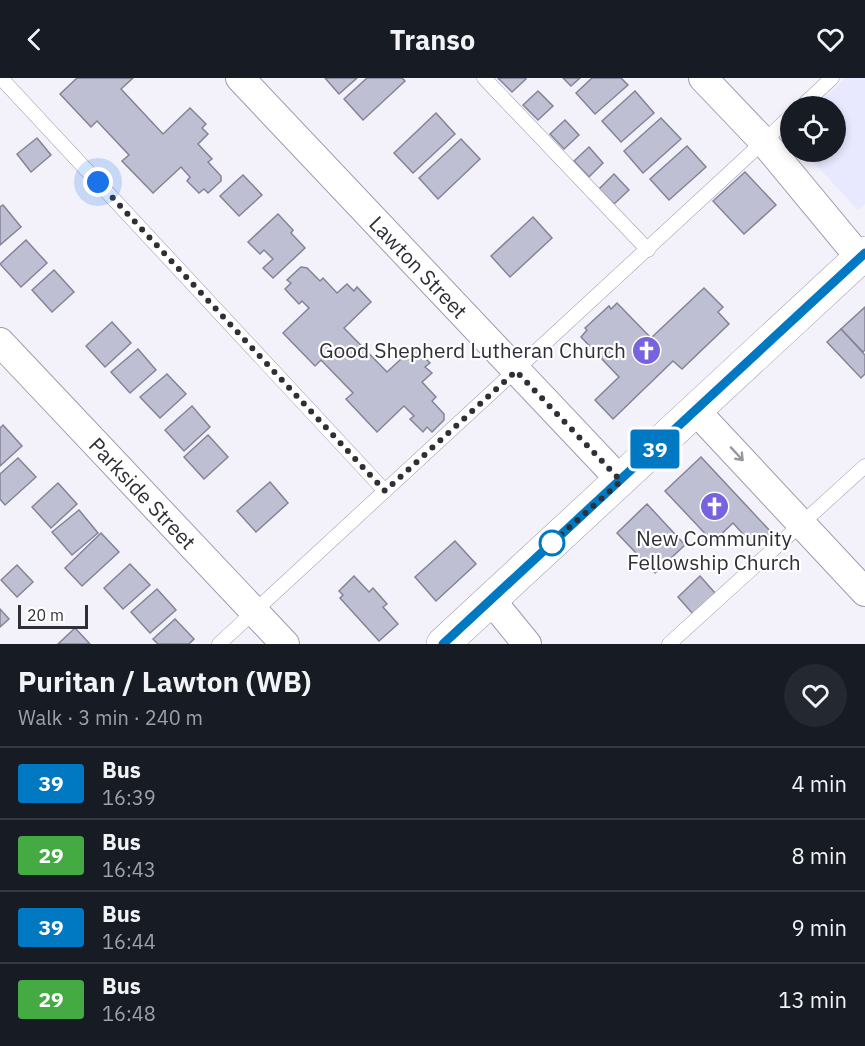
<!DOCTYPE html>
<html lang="en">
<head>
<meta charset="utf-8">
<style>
  :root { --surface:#171b24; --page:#242831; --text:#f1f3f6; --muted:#9ea1a6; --line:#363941 }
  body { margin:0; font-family:"IBM Plex Sans",sans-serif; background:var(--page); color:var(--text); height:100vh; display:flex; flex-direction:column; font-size:22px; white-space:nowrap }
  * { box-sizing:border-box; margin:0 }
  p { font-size:20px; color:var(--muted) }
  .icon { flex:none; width:33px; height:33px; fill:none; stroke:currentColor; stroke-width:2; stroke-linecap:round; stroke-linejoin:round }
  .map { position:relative; height:566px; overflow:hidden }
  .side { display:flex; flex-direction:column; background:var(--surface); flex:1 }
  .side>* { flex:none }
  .badge { padding:0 12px; border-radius:4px; font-size:21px; line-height:39px }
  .buttons { position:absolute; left:780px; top:18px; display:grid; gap:12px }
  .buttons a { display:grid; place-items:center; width:66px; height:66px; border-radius:50%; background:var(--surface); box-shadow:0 3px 9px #0003; font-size:30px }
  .scale { position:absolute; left:18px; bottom:15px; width:70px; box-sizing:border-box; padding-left:6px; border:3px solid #2f2f37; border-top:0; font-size:16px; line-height:21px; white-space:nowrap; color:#2f2f37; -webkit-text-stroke:4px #fff; paint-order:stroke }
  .you { position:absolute; width:30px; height:30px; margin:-15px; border:4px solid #fff; border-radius:50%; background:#1a73e8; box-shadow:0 0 0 9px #1a73e833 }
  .map>.badge { position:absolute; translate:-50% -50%; box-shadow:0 0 0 3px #fff }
  .round { display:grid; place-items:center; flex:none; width:63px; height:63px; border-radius:32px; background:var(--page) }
  .head { display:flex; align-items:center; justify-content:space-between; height:102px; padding:0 18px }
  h1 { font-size:28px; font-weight:700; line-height:45px }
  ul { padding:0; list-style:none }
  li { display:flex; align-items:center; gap:18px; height:72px; padding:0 18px; border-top:2px solid var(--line) }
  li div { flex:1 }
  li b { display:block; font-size:22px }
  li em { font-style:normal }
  li .badge { min-width:66px; font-weight:700; text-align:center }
  header { display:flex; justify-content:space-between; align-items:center; height:78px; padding:0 18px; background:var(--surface); font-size:27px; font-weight:700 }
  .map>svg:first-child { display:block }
  .built { fill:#e8e8ff }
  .building { fill:#bfbfd4; stroke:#848397; stroke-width:1.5 }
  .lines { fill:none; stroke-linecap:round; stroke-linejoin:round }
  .lane-casing { stroke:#9d9cb1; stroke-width:15 }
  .street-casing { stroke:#9d9cb1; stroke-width:30 }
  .secondary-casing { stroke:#9d9cb1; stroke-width:34 }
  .lane { stroke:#fff; stroke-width:14 }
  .street { stroke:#fff; stroke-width:28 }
  .secondary { stroke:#fff; stroke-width:33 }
  .oneway { stroke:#97979b }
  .line-casing { stroke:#fff; stroke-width:14 }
  .line { stroke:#0079c2; stroke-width:9 }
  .walk { stroke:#2f2f37; stroke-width:6; stroke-dasharray:0 10.8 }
  .stop-dot { fill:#fff; stroke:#0079c2; stroke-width:3 }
  .labels { text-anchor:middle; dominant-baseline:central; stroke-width:4.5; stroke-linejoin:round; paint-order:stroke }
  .street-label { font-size:21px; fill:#2f2f37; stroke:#fff }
  .poi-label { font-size:21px; fill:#2f2f37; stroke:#fff; text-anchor:end }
</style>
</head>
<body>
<header><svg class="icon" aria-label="back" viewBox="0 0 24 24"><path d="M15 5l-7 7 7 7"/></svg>Transo<svg class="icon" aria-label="heart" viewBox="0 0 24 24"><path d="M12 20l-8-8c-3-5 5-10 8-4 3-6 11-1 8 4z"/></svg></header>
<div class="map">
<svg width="865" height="566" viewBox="0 0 865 566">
  <rect width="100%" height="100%" fill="#f3f2fb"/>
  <!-- built -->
  <path class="built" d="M846,0H865V126L858,132L804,74H836V28H815Z"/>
  <!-- building -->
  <g class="building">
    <path d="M77,0H133L121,11L163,56L190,30L206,46L202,50L208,56L198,66L212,81L208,84L221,98V103L208,115L204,111L199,115L187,103L190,99L181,89L153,115L122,83L129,77L97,43L91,49L60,16Z"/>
    <path d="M325,0H357L339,16Z"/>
    <path d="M367,0H402L405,3L363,42L344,21Z"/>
    <path d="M498,0H526V1L512,14Z"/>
    <path d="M563,0H580L571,8Z"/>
    <path d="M592,0H621L628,7L595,36L576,15Z"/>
    <path d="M538,13L553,28L538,42L523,27Z"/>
    <path d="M635,13L654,35L621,64L602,43Z"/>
    <path d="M436,35L455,56L413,95L394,75Z"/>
    <path d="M661,40L681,61L643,95L624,73Z"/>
    <path d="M565,42L579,57L564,71L550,56Z"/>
    <path d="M37,60L51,77L31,94L17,76Z"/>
    <path d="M461,61L480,81L438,121L419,100Z"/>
    <path d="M687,68L706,89L669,122L650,101Z"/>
    <path d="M589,69L603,85L589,99L574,83Z"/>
    <path d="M745,94L776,127L744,156L713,123Z"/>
    <path d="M614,96L629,112L614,126L599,111Z"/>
    <path d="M243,97L262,117L239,138L220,118Z"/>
    <path d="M3,127L21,149L0,167V129Z"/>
    <path d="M278,136L293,152L291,155L305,170L273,200L263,190L273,181L264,172L260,176L248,164Z"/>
    <path d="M533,139L552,160L510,199L491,178Z"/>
    <path d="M26,162L47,185L21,209L0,186Z"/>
    <path d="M301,189L307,190L320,203L323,200L337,215L347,206L354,213L357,209L371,224L344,250L387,294L414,269L430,285L425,289L432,295L422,304L436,319L432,323L444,336V342L432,354L427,349L423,354L410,341L414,338L404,328L377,354L346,321L353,315L321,282L315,288L283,255L309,230L302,223L299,226L285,211L291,205L287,202Z"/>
    <path d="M54,192L74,214L52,234L32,212Z"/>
    <path d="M704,210L723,229L718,234L729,246L682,291L673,283L613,341L595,322L619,299L581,259L587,252L585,250L609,228L611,231L617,225L651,260Z"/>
    <path d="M865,229V272L863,274L841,251Z"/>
    <path d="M112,244L131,265L105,289L86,268Z"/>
    <path d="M841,251L865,277V296L861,300L827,264Z"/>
    <path d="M138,271L156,292L130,315L111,294Z"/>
    <path d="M167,296L186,316L160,340L140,319Z"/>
    <path d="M192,328L210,349L184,373L165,352Z"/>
    <path d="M3,347L22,368L0,388V350Z"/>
    <path d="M208,357L228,379L204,401L184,379Z"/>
    <path d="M701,379L771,454L755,469L733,445L713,464L665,413Z"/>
    <path d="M18,380L36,399L5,427L0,421V396Z"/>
    <path d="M270,404L288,425L256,454L237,433Z"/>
    <path d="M58,405L77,426L51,450L32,429Z"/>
    <path d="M647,426L685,467L655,495L617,455Z"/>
    <path d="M79,432L98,455L72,477L52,454Z"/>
    <path d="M101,455L119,474L82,508L65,490Z"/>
    <path d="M455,463L476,486L436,523L415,499Z"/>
    <path d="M130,486L150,507L123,531L104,510Z"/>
    <path d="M17,487L33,504L17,519L1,502Z"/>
    <path d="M354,498L369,514L373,510L387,526L383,529L398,546L379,563L340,520L343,517L339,513Z"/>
    <path d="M700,498L715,515L693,536L678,519Z"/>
    <path d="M157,511L176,532L150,555L131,534Z"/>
    <path d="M0,531L9,541L0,549Z"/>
    <path d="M175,541L194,561L189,566H158L153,561Z"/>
    <path d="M75,550L90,566H58Z"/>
  </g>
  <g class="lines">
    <defs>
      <g id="lane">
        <path d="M1,0L385,413"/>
        <path d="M484,0L648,172"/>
        <path d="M802,28L832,0"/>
        <path d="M219,566L790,39"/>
        <path d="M669,566L865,388"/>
      </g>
      <g id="street">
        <path id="s1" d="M240,0L621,403"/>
        <path d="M703,0L764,64L860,180"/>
        <path id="s2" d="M0,264L285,566"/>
        <path d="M696,333L865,514"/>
        <path d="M491,522L527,566"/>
      </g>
      <path id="secondary" d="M443,566L865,175"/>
    </defs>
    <!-- lane casing -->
    <use href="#lane" class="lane-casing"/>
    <!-- street casing -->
    <use href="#street" class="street-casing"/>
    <!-- secondary casing -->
    <use href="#secondary" class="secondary-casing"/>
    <!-- lane -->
    <use href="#lane" class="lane"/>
    <!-- street -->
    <use href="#street" class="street"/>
    <!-- secondary -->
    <use href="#secondary" class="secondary"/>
  </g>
  <!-- one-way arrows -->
  <defs><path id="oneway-shaft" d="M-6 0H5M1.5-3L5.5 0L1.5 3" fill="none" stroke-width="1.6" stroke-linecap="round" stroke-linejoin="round" transform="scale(1.5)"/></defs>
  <use class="oneway" href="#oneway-shaft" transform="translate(737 376) rotate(47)"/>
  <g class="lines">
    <defs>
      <path id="line" d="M443,566L865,175"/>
    </defs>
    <!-- line casing -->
    <use href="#line" class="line-casing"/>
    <!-- line -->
    <use href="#line" class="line"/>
    <!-- walk -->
    <path class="walk" d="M98,104L385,413L516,293L621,403L552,465"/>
  </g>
  <!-- icons -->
  <defs>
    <symbol id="church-disc" viewBox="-11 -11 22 22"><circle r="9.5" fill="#7763de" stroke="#fff"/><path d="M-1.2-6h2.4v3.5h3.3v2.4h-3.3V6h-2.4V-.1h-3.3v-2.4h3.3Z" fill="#fff"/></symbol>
  </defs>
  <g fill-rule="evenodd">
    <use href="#church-disc" x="630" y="256" width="33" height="33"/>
    <use href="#church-disc" x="698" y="412" width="33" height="33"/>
  </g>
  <!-- markers -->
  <circle class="stop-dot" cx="552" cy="465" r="12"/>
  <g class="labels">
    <!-- street labels -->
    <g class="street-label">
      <text stroke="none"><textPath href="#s1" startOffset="260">Lawton Street</textPath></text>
      <text stroke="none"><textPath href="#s2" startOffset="208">Parkside Street</textPath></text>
    </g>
    <!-- poi labels -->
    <g class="poi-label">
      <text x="626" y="272">Good Shepherd Lutheran Church</text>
      <text x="714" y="460" text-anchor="middle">New Community<tspan x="714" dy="24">Fellowship Church</tspan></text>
    </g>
  </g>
</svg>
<div class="buttons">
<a><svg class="icon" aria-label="locate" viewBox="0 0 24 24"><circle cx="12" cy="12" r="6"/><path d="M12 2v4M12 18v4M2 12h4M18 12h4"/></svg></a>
</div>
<div class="scale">20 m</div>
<div class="you" style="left:98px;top:104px"></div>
<b class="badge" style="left:655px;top:371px;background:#0079c2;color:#fff">39</b>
</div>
<section class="side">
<div class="head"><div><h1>Puritan / Lawton (WB)</h1><p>Walk · 3 min · 240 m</p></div><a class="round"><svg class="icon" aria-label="heart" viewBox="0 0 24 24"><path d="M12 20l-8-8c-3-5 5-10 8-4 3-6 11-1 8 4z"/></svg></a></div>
<ul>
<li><span class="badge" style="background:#0079c2;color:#fff">39</span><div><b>Bus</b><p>16:39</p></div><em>4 min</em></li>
<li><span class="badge" style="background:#44aa42;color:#fff">29</span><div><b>Bus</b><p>16:43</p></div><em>8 min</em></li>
<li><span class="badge" style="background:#0079c2;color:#fff">39</span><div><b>Bus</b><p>16:44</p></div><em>9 min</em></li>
<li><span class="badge" style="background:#44aa42;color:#fff">29</span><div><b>Bus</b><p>16:48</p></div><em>13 min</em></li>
</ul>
</section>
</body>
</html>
